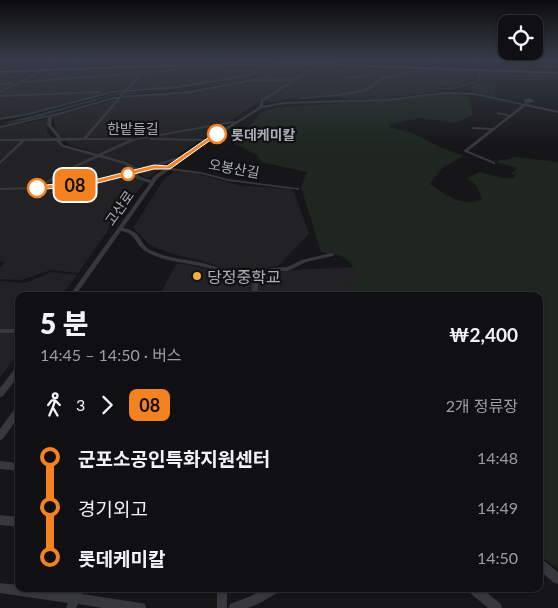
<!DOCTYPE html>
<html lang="ko">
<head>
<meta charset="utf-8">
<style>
  :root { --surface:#101012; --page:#1e1e20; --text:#f1f3f6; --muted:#9c9d9f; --line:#303032 }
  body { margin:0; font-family:Lato,"Noto Sans KR",sans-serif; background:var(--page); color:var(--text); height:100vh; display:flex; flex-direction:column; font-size:19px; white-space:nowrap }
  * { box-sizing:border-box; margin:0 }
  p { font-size:16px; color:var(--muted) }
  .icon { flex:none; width:28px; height:28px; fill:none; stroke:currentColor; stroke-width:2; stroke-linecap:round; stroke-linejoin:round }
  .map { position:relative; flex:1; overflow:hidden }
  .details { position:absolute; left:15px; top:292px; width:528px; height:300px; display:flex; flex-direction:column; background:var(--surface); border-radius:10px; box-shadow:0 1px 4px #0004,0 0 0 1px var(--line) }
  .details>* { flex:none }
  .badge { padding:0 10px; border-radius:8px; font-size:18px; line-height:32px }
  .controls { position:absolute; left:498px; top:15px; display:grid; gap:10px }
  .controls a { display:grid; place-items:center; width:45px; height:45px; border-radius:10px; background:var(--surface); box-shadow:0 1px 4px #0004,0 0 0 1px var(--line); font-size:25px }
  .map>.badge { position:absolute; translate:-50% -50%; box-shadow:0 0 0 2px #fff }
  .legs { display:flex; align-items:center; gap:8px; height:55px; padding:0 25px; font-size:16px }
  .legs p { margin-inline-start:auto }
  .overview { display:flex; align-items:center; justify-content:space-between; height:85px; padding:0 25px }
  h1 { font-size:28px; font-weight:800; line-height:38px }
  ul { padding:0 25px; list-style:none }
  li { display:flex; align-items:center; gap:18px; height:50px; font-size:19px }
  li i { display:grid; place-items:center; width:8px; height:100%; margin:0 6px; background:currentColor }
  li i::after { content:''; width:12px; height:12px; margin:-6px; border:4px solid; border-radius:50%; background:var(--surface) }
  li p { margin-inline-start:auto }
  li:first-child i { background:linear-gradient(#0000 50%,currentColor 0) }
  li:last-child i { background:linear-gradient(currentColor 50%,#0000 0) }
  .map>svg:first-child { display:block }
  .built { fill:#222225 }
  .green { fill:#1e261f }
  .water { fill:#2c353c }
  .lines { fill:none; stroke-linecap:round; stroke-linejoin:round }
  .stream { stroke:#2c353c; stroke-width:1 }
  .minor { fill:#37383d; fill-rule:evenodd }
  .major { fill:#53555c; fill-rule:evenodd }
  .line-1 { fill:#f58220; stroke:#fff }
  .stop-1-dot { fill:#fff; stroke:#f58220; stroke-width:2.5 }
  .poi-dot { fill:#f2b134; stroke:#111113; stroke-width:2 }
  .labels { text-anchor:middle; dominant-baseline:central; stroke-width:4.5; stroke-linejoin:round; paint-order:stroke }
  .far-street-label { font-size:14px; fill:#a8adb8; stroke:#111113 }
  .far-stop-label { font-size:14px; font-weight:bold; fill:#a8adb8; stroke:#111113; text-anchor:start }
  .poi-label { font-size:16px; fill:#a8adb8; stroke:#111113; text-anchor:start }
</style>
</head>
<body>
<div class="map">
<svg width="558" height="608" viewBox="0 0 558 608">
  <rect width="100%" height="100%" fill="#161618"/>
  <!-- built -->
  <g class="built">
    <path d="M268,65L368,66L412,68L422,72L438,69L558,75V77L471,79L450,87L440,86L437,91L383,99L349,100L335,95L299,97L277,102L260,101L184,151L148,178L143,176L126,162L69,145L56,131L53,117L125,97L179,93L253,81L260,70Z"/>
    <path d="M262,66L255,70L254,73L248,75L178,87L112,91L34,112L0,119V73H43L107,68Z"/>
    <path d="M48,119L47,132L62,146L126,164L138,179L145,182L131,199L125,200L115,217L108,222L113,223L78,273L51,270L22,280L0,279V268L5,262L0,261V127Z"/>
    <path d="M174,171L194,173L238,185L290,189L294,192L309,234L278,266L269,267L255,276L246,277L206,262L172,254L150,245L133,228L164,179Z"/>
    <path d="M177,263L214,270L235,282H253L255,296H159Z"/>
    <path d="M354,267L361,279L349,282L354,296H259V280L274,271Z"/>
    <path d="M51,272L77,275L61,296H19V352L0,377V281L25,283Z"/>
  </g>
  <!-- green -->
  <g class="green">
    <path d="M496,81L495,96L474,92L468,88L484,82Z"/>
    <path d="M444,94L468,96L473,115L456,123L421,118L390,124L389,127L412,133L440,147L463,156L442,168L430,184C447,196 461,207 482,200L477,186L467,178L480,172L503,178H515V175L511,174L517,168L498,163V161L517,157L558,162V569L539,555V296H354L349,282L360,279C347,255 347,257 321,252L301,187L307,172L261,162L257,155L235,144L261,112L278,107L379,101Z"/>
  </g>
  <!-- water -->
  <path class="water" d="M367,74L391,75L357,77L436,88L361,78H253L193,88L115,95L31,119L0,124L115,94L191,88L253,77L333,78Z"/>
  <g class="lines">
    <!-- stream -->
    <path class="stream" d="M435,88L450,89L484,80L558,79"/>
    <!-- minor -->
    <g class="minor">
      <path d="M51,61H54L52,64L56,66L64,68C60,70 54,68 51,65L44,70L24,81L140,72L147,65L148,66L143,72L177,69L199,64L200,65L177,71L142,74L128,90L178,86L246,75L254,72L266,63L268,64L256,74L247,77L178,88L126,92L122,96L190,91L252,79H294L321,61H336L323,63L263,101V106L284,102L387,99L445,92L475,93L524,104L526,102H524V100L529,98L535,101L527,104L558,111V113L525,106L468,151L495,162V164H494L463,151L490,130L473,129L471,128L473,127L493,128L508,116L497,114V112L510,115L522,105L475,95L445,94L387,101L284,104L262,108L209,141L172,168L201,172L228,179L297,188H299V190L228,181L201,174L169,170L158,178L123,228C144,232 137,243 152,251C169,259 188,259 206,264C223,268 238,276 255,278L270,268L287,267L302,260L331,253L333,254L334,255L333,256L306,262L288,271H273L259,281L258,289L260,296H254L252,289L253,281C236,279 221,271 204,267C185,262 164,262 147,252C134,245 138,234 121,231L75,296H69L150,183L137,179L132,174L75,186L39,189L0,190V188L36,187L77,164L95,156L62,147L56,141H25L0,164V161L21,141H0V139L56,138L57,137L47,125L48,117L0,128V126L62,112L113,97H119L123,92L112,93L29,115L0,120V118L29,113L112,91L125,90L139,74L23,83L22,82L0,93V91C17,82 38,75 51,61ZM252,81H291L261,100L259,107L235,122L233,121L133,139L131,138H87L121,98L190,93ZM114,99H117L83,138H60L61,137L51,125L52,117ZM233,123L207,139L150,138L149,139L151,140L204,141L180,158L178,157L156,164L155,165L156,166L140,170L126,162L102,155L136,140ZM85,140H129L98,154L64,145L60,141ZM99,157L124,164L135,171L75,184L42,186L79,166ZM178,159L167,167L159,166ZM158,168L164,169L154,176L151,180L141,177L136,173Z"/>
      <path d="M76,61H91L71,64L70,63Z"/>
      <rect x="215" y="61" width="2" height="3"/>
      <path d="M297,61H299V62L298,63Z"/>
      <path d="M382,61H384L385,65H383Z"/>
      <path d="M438,61H441L434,69L384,79L367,91L339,96L299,99L297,98L339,94L365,89L382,77L432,67Z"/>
      <path d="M467,61H473L497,68L496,69Z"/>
      <path d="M541,65L558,66V68L540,67Z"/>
      <path d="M476,68H478L481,74L480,80L478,79L479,74Z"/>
      <path d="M14,70L16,71L0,77V75Z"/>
      <path d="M12,82L13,84L0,85V83Z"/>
      <path d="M101,91L100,93L0,97V95Z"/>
      <rect x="0" y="329" width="19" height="4"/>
      <path d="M19,366V375L3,396L0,397V388L16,367Z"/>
      <path d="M19,406V416L3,439L0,440V429L16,407Z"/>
      <path d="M0,461L19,463V471L0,469Z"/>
      <path d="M0,515L19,517V527L0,525Z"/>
      <path d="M539,559L543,560L558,572V584L554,583L539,570Z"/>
      <path d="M0,583L19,585V589H43L72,593L74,589H84L82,594L141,603L145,604L146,608H103L78,604L76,608H66L68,603L0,593Z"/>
      <rect x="217" y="589" width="10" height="19"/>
      <path d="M263,589H278L277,593L258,604L248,608H229L230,604L251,596Z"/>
      <path d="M469,589H482L501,604L502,608H488L470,593Z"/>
    </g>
    <!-- major -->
    <path class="major" d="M319,63L558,72V74L319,65L147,67L0,73V71L147,65Z"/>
  </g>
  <!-- sky -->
  <linearGradient id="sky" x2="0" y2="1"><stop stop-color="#0c0c0d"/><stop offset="0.41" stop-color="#363c48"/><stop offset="1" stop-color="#363c48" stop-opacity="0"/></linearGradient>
  <rect width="558" height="147" fill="url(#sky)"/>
  <!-- line-1 -->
  <path class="line-1" d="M215,133L219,134L170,169H154L94,184L37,190L33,188L37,186L94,180L154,165L167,166Z"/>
  <!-- markers -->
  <g class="stop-1-dot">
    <circle cx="217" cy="134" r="9"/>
    <circle cx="128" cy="174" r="6"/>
    <circle cx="37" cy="188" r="9"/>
  </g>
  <circle class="poi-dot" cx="197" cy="276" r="5"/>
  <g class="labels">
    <!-- far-street labels -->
    <g class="far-street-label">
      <text x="133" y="128">한밭들길</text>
      <text transform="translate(234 168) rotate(10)">오봉산길</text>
      <text transform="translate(119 208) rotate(-55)">고산로</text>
    </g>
    <!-- far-stop labels -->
    <g class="far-stop-label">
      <text x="231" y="134">롯데케미칼</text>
    </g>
    <!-- poi labels -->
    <g class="poi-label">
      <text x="207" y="276">당정중학교</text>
    </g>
  </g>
</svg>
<div class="controls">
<a><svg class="icon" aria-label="locate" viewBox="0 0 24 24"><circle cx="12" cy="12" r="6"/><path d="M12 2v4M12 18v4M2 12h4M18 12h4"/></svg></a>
</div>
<b class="badge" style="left:75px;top:185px;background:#f58220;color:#111">08</b>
<section class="details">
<div class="overview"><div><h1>5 분</h1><p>14:45 – 14:50 · 버스</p></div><b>₩2,400</b></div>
<div class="legs"><svg class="icon" aria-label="walk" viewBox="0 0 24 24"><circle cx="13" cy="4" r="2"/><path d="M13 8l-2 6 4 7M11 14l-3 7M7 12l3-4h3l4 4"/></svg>3<svg class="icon" aria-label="forward" viewBox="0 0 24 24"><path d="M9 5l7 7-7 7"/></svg><b class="badge" style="background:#f58220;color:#111">08</b><p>2개 정류장</p></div>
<ul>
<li><i style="color:#f58220"></i><b>군포소공인특화지원센터</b><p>14:48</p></li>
<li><i style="color:#f58220"></i><span>경기외고</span><p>14:49</p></li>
<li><i style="color:#f58220"></i><b>롯데케미칼</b><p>14:50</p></li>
</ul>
</section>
</div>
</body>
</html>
